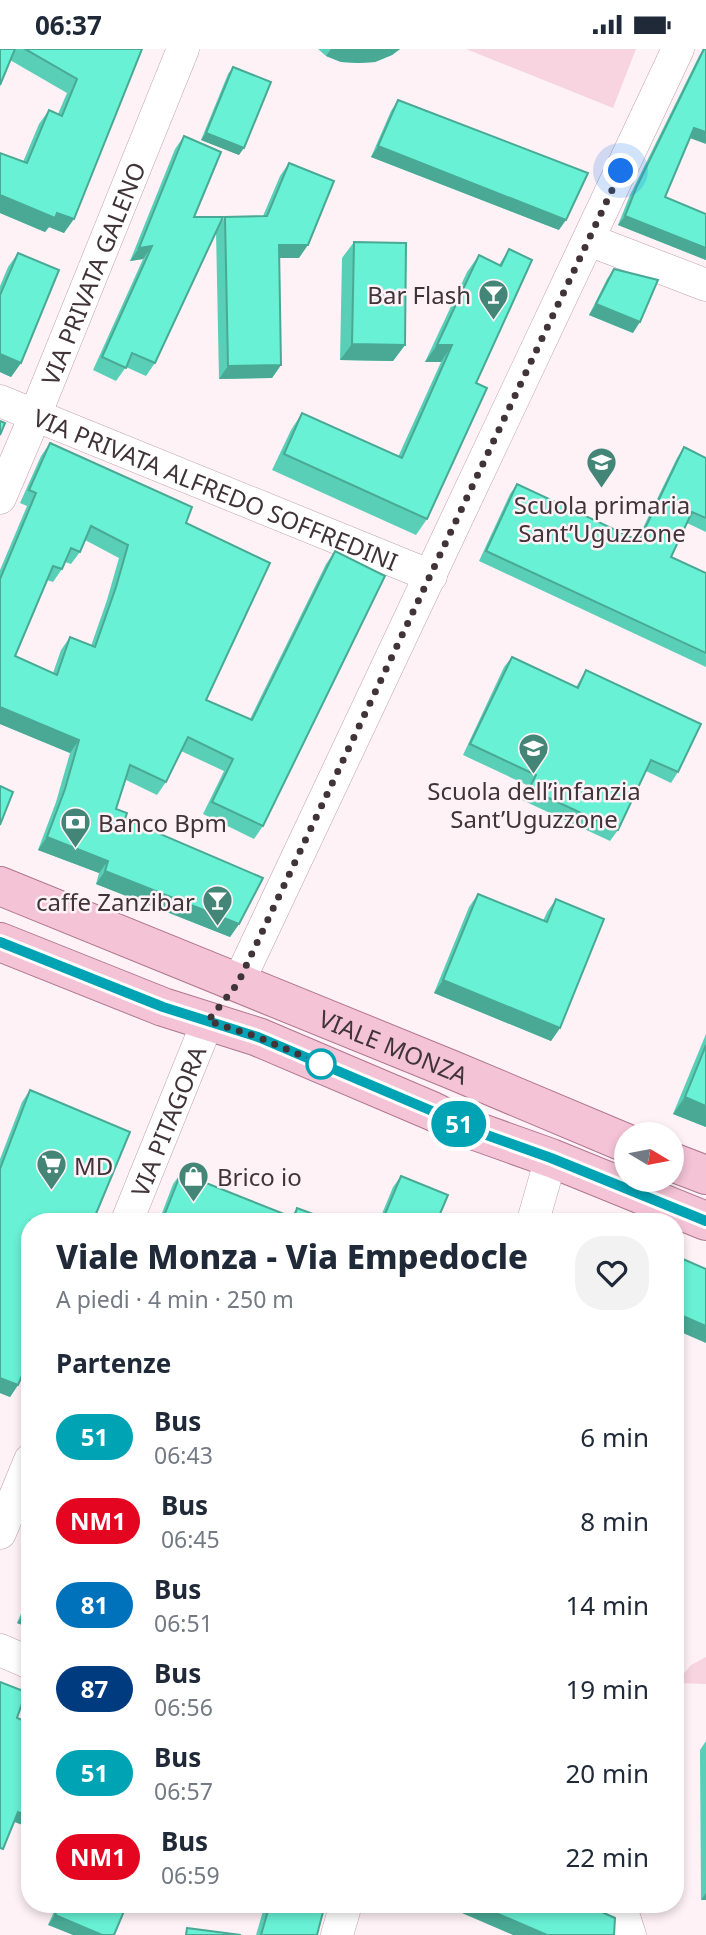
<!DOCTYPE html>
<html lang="it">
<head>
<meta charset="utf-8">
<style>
  :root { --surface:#fff; --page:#f2f2f3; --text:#1f2937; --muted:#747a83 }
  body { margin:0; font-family:"Noto Sans",sans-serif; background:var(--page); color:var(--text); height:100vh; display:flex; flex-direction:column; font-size:26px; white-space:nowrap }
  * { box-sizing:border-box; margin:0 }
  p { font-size:23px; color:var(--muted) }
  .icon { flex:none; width:38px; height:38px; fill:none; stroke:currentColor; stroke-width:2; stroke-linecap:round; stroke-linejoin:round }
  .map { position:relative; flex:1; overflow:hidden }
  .details { position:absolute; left:21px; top:1164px; width:663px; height:700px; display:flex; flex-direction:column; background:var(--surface); border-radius:28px; box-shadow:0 4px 10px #0003 }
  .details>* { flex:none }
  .badge { padding:0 14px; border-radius:23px; font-size:24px; line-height:46px }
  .needle { width:46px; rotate:100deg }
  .controls { position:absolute; left:614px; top:1073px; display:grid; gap:14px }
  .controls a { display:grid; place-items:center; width:70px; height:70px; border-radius:50%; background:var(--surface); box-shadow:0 4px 10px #0003; font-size:35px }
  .you { position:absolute; width:35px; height:35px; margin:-18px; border:5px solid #fff; border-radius:50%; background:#1a73e8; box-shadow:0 0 0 10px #1a73e833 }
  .map>.badge { position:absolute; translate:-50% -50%; box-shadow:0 0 0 4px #fff }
  h2 { padding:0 35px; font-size:26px; line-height:63px }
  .round { display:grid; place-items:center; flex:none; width:74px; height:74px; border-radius:28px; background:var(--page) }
  .head { display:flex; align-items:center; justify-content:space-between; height:119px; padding:0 35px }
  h1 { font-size:33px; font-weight:800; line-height:52px }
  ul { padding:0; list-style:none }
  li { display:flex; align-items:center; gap:21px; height:84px; padding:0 35px }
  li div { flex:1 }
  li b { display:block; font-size:26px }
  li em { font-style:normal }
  li .badge { min-width:77px; font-weight:700; text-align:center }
  .status { display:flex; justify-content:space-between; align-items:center; height:49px; padding:0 35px; background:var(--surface); direction:ltr }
  .status svg { height:19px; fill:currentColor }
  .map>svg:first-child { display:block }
  .grass { fill:#f7d4e0 }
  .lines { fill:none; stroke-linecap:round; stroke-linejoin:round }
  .minor-casing { stroke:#bfa2ac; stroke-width:33 }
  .major-casing { stroke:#b0778c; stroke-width:40 }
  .minor { stroke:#fff; stroke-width:32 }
  .major { stroke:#f4c3d6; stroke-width:38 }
  .wall { fill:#59cfb7; fill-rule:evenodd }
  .shaded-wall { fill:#49a995 }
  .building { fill:#68f1d5; stroke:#49a995; stroke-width:2; fill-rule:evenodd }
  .line-casing { stroke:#fff; stroke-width:16 }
  .line { stroke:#00a3b4; stroke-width:10 }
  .walk { stroke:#403438; stroke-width:7; stroke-dasharray:0 12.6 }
  .stop-dot { fill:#fff; stroke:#00a3b4; stroke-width:3.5 }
  .labels { text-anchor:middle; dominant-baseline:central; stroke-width:5; stroke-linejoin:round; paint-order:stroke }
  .street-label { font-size:24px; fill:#403438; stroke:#fff2f6 }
  .poi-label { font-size:24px; fill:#403438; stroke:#fff2f6; text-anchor:start }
</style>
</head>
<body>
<div class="status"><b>06:37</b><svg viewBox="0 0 49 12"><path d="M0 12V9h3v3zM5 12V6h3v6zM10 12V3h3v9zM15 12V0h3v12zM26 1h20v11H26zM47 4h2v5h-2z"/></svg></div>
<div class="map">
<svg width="706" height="1886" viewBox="0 0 706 1886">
  <rect width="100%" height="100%" fill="#fff2f6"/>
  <!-- grass -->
  <g class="grass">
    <path d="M466,0H636L613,59Z"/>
    <path d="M706,1608V1635L676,1634L691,1616Z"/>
  </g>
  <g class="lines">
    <defs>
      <g id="minor">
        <path d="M589,191L706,236"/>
        <path id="s1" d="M0,352L431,527"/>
        <path id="s2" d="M0,449L29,381L183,0"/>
        <path d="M238,934L678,0"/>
        <path id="s3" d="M127,1172L208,972"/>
        <path d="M533,1172L551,1109"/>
        <path d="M0,1484L30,1411"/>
        <path d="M0,1601L30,1614"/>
        <path d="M612,1855L624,1868L630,1886"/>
        <path d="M337,1886L346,1855"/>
      </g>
      <g id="major">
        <path id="s4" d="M0,837L450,1020L626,1094"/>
        <path d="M0,893L163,958L258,988L432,1062L467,1079L551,1109L706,1172"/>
        <path d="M672,1113L706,1126"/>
      </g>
    </defs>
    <!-- minor casing -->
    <use href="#minor" class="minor-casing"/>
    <!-- major casing -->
    <use href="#major" class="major-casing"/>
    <!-- minor -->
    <use href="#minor" class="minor"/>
    <!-- major -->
    <use href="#major" class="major"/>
  </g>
  <!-- wall -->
  <g class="wall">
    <path d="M0,0H142L64,184L49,178L45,183L0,164V104L23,113L39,75L49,61L58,65L67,44L10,11Z"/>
    <path d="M318,0H400L392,6L375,13L359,14L341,13L326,7Z"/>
    <path d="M703,0H706L689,89L665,148L706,165V211L618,176L630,146L699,7Z"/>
    <path d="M233,18L239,106L201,91L228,25Z"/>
    <path d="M398,51L559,181L371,108L391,62Z"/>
    <path d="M184,87L194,168L218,178L225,168L263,167L280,127L289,114L299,209H279L281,316L272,329L219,330L216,182L155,314L146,327L126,318L116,332L93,321L143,210L130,212L175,100Z"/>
    <path d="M354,193L405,296L393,312L340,311L342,209Z"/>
    <path d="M509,200L476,334L427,470L416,486L272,421L291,381L302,364L398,408L441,313H425L467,223L479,206L499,216Z"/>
    <path d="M18,204L21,314L11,328L0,323V237L8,218Z"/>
    <path d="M614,220L633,284L589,266L607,230Z"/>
    <path d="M50,394L186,474L206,651L250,670L326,515L335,502L263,777L254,790L203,765L224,722L181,702L166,733L157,746L126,731L116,760L125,770L239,875L230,888L96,835L99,824L38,801L56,753L70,704L0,675V521L27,457L20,454L41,407ZM85,491L119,509L107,551L91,597L70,588L61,601L53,624L15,607L47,531L53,533L62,520L65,513L71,515L80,503Z"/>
    <path d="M684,398L706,409V483L687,474L671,508L706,524V618L479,512L510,445L517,435L637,491L677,409Z"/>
    <path d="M512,608L576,638L586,621L678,723L671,734L646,722L618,781L610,792L522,751L529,737L463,706L504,618Z"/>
    <path d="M478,845L543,872L547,863L556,850L560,979L551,992L434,944L469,858Z"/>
    <path d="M706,985V1078L673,1065Z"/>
    <path d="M30,1041V1172L18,1336L10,1348L0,1344V1110L22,1053Z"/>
    <path d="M181,1124L291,1168L297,1159L332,1172H159L173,1135Z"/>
    <path d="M401,1127L437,1172H379L393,1138Z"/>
    <path d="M30,1543V1579L17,1574Z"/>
    <path d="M706,1692V1851H701L700,1701Z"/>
    <path d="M49,1855H127L48,1876L56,1858Z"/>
    <path d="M265,1855H325L317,1886H256Z"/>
  </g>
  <!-- shaded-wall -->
  <g class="shaded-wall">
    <path d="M331,0H400L392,6L375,13L359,14L341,13L326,7Z"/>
    <path d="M694,79L706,83V95L687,88Z"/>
    <path d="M206,84L244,99L239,106L201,91Z"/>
    <path d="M378,97L566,171L559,181L371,108Z"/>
    <path d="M0,146L57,164L74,170L64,184L49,178L45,183L0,164Z"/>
    <path d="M625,167L706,199V211L618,176Z"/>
    <path d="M279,196H308L299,209H270Z"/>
    <path d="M152,197L143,210L130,212L139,199Z"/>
    <path d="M596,255L640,273L633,284L589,266Z"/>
    <path d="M352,295L405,296L393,312L340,311Z"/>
    <path d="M437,296H452L441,313H425Z"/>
    <path d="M0,305L21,314L11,328L0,323Z"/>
    <path d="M281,316L272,329L219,330L228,317Z"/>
    <path d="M0,658L79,691L70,704L0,675Z"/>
    <path d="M47,788L108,812L99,824L38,801Z"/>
    <path d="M105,822L239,875L230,888L96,835Z"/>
    <path d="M443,931L560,979L551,992L434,944Z"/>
    <path d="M685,1048L706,1057V1078L673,1065Z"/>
    <path d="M676,1264L706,1277V1294L676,1281Z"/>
    <path d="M0,1329L18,1336L10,1348L0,1344Z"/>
    <path d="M25,1563L30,1565V1579L17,1574Z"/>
    <path d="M18,1763L30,1768V1779L12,1772Z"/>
    <path d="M706,1844V1851H701Z"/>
    <path d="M441,1855H475L547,1886H513Z"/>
    <path d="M55,1866L102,1886H73L48,1876Z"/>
  </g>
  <!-- building -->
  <g class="building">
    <path d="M0,0H15L0,36Z"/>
    <path d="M25,0H142L74,170L57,164L55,169L0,146V104L27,114L49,61L62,67L77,30Z"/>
    <path d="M351,0H385L368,1Z"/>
    <path d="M704,0H706V83L694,79L665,148L706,165V199L625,167L637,137Z"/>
    <path d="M233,18L271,33L244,99L206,84Z"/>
    <path d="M398,51L588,124L566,171L378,97Z"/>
    <path d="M184,87L221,103L194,168H223L155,314L132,304L126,319L102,308L152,197L139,199Z"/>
    <path d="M289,114L334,132L308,196H279L281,316L228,317L225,168L267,167Z"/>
    <path d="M354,193L406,194L405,296L352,295Z"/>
    <path d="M509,200L532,211L476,334L487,339L427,470L284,405L302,364L402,409L452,296H437L479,206L501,217Z"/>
    <path d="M18,204L59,221L21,314L0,305V246Z"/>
    <path d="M614,220L658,231L640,273L596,255Z"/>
    <path d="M0,372L5,374L0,386Z"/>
    <path d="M50,394L192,458L186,474L270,514L206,651L252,671L335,502L385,527L263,777L212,753L233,710L188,688L166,733L130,716L116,760L127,764L125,770L263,829L239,875L105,822L108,812L47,788L65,740L79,691L0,658V530L36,444L29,441ZM91,477L128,496L116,538L95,598L70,588L57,626L15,607L53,517L62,520L71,499L80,503Z"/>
    <path d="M684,398L706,409V469L692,463L671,508L706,524V604L486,502L517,435L639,492Z"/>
    <path d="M512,608L578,639L586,621L701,675L678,723L651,711L618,781L529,740L536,726L470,695Z"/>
    <path d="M0,737L13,743L0,776Z"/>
    <path d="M478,845L547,873L556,850L604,870L560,979L443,931Z"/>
    <path d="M706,996V1057L685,1048Z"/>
    <path d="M30,1041L130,1083L93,1172H30V1308L18,1336L0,1329V1120Z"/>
    <path d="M181,1124L294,1169L297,1159L332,1172H162Z"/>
    <path d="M401,1127L448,1146L437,1172H382Z"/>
    <path d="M586,1169L594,1172H585Z"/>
    <path d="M676,1207L706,1220V1277L676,1264Z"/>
    <path d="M676,1449L679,1450L676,1504Z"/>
    <path d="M30,1550V1565L25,1563Z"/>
    <path d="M0,1633L26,1643L17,1669L30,1674V1709L28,1713H30V1768L18,1763L3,1800L0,1799Z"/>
    <path d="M60,1855H127L114,1886H102L55,1866Z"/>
    <path d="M270,1855H325L317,1886H261Z"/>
    <path d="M475,1855H584L615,1869L614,1886H547Z"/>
    <path d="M187,1879L241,1886H186Z"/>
  </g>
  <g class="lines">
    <defs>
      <path id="line" d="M0,893L163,958L258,988L432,1062L467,1079L551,1109L706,1172"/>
    </defs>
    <!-- line casing -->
    <use href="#line" class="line-casing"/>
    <!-- line -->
    <use href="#line" class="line"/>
    <!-- walk -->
    <path class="walk" d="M321,1015L258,988L208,972L238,934L621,122"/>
  </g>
  <!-- icons -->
  <defs>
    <symbol id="bar-pin" viewBox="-11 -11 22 30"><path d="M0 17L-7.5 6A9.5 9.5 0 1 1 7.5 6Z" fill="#438576" stroke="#fff2f6"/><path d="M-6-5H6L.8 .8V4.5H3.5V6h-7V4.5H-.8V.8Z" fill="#fff"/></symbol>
    <symbol id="school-pin" viewBox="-11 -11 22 30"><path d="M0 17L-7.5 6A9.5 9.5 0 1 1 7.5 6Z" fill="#438576" stroke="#fff2f6"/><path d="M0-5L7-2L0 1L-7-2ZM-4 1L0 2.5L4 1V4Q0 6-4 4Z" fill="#fff"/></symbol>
    <symbol id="bank-pin" viewBox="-11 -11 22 30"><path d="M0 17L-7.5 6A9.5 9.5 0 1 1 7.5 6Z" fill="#438576" stroke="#fff2f6"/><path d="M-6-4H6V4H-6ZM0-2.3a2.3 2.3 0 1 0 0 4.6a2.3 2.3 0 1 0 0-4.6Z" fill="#fff"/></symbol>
    <symbol id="supermarket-pin" viewBox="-11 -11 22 30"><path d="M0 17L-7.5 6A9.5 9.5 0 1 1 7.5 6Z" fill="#438576" stroke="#fff2f6"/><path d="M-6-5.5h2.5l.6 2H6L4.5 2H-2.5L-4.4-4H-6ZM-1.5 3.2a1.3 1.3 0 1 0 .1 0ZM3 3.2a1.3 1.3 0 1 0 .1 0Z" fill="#fff"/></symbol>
    <symbol id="shop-pin" viewBox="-11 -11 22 30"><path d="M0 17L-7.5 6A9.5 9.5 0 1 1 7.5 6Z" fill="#438576" stroke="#fff2f6"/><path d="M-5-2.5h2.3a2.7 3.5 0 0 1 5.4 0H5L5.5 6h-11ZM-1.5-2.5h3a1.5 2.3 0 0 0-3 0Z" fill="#fff"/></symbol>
  </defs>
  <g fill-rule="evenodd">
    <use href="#bar-pin" x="476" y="228" width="35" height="47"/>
    <use href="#school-pin" x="584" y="396" width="35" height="47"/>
    <use href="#school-pin" x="516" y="682" width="35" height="47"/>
    <use href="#bank-pin" x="58" y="756" width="35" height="47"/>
    <use href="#bar-pin" x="200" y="834" width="35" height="47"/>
    <use href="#supermarket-pin" x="34" y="1098" width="35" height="47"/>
    <use href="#shop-pin" x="176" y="1110" width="35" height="47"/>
  </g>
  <!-- markers -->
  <circle class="stop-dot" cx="321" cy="1015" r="14"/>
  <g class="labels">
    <!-- street labels -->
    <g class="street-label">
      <text stroke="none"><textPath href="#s2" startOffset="243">VIA PRIVATA GALENO</textPath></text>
      <text stroke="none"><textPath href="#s1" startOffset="233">VIA PRIVATA ALFREDO SOFFREDINI</textPath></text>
      <text stroke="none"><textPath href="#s4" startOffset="425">VIALE MONZA</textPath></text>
      <text stroke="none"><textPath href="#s3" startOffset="108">VIA PITAGORA</textPath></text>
    </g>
    <!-- poi labels -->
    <g class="poi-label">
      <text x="471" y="245" text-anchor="end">Bar Flash</text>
      <text x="602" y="455" text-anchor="middle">Scuola primaria<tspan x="602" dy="28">Sant’Uguzzone</tspan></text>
      <text x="534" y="741" text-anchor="middle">Scuola dell’infanzia<tspan x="534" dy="28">Sant’Uguzzone</tspan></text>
      <text x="98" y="773">Banco Bpm</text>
      <text x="195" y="852" text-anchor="end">caffe Zanzibar</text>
      <text x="74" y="1116">MD</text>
      <text x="217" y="1127">Brico io</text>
    </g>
  </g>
</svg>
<div class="controls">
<a><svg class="needle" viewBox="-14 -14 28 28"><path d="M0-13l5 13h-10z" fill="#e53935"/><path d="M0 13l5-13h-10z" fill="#747a83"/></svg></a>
</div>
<div class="you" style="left:621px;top:122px"></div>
<b class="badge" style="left:459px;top:1075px;background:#00a3b4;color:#fff">51</b>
<section class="details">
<div class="head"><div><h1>Viale Monza - Via Empedocle</h1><p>A piedi · 4 min · 250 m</p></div><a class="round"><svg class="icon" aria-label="heart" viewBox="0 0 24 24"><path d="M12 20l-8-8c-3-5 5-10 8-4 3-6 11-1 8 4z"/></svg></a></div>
<h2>Partenze</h2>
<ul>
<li><span class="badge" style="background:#00a3b4;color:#fff">51</span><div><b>Bus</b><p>06:43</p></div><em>6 min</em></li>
<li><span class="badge" style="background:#e40520;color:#fff">NM1</span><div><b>Bus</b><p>06:45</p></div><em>8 min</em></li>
<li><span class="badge" style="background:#0072bc;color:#fff">81</span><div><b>Bus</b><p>06:51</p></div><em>14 min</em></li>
<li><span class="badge" style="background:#003b80;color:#fff">87</span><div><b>Bus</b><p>06:56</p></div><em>19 min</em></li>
<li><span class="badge" style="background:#00a3b4;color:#fff">51</span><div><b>Bus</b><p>06:57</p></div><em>20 min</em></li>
<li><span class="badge" style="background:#e40520;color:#fff">NM1</span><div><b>Bus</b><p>06:59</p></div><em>22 min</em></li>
</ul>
</section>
</div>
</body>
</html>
